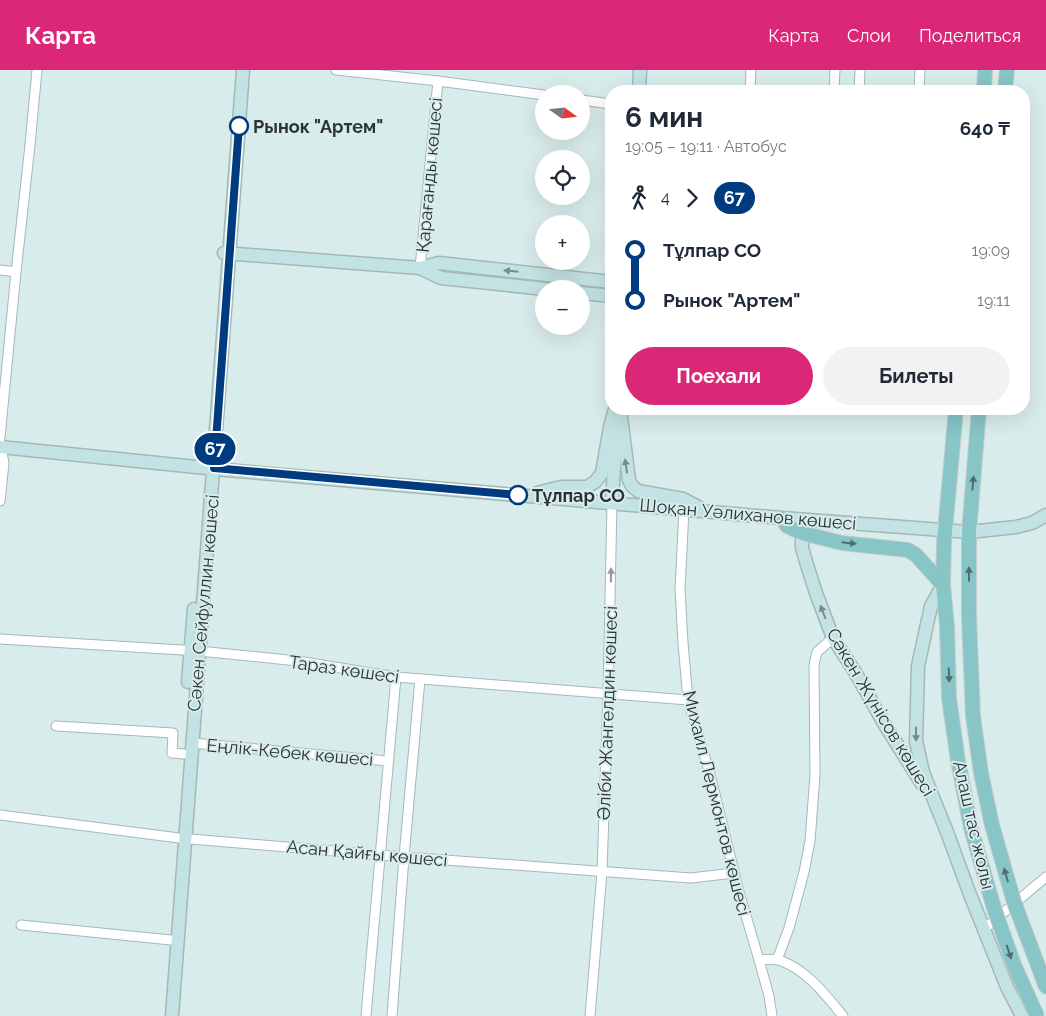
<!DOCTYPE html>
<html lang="ru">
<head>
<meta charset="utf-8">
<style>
  :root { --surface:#fff; --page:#f2f2f3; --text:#1f2937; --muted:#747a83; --accent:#db2777 }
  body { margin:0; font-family:Raleway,sans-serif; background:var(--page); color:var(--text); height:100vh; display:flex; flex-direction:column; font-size:19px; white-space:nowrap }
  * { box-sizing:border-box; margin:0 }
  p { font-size:16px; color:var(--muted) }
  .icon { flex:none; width:28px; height:28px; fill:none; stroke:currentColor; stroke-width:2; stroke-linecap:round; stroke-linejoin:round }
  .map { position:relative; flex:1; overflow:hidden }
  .drawer { position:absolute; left:605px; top:15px; width:425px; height:330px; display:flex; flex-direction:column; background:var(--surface); border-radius:20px; box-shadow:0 5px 20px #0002 }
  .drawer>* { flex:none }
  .badge { padding:0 10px; border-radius:16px; font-size:18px; line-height:32px }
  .needle { width:32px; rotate:105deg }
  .fabs { position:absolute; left:535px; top:15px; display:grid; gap:10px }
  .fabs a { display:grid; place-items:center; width:55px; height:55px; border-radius:50%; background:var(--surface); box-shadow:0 5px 20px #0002; font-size:25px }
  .map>.badge { position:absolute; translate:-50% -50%; box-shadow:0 0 0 2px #fff }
  .legs { display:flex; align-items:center; gap:8px; height:55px; padding:0 20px; font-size:16px }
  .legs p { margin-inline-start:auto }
  .summary { display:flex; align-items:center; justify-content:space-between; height:85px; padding:0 20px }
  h1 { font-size:28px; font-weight:700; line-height:38px }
  .primary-button { display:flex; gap:10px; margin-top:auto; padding:10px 20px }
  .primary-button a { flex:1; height:58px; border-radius:30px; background:var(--accent); color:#fff; font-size:20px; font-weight:700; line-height:58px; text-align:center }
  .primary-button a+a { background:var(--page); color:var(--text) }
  ul { padding:0 20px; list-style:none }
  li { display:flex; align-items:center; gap:18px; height:50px; font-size:19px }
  li i { display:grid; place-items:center; width:8px; height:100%; margin:0 6px; background:currentColor }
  li i::after { content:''; width:12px; height:12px; margin:-6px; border:4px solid; border-radius:50%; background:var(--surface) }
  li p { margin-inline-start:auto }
  li:first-child i { background:linear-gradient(#0000 50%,currentColor 0) }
  li:last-child i { background:linear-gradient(currentColor 50%,#0000 0) }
  header { display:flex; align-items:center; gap:30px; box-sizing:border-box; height:70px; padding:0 25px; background:var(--accent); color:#fff }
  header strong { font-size:24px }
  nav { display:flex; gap:28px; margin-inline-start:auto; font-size:18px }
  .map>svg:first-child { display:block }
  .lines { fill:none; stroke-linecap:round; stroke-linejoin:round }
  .street-casing { stroke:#a5b8b8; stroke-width:11 }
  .secondary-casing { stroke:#a5b8b8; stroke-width:15 }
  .primary-casing { stroke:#c8caca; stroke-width:16 }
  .street { stroke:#fff; stroke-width:9 }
  .secondary { stroke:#c3e2e3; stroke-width:12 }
  .primary { stroke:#87c5c7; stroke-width:14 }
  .primary-bridge-casing { stroke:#c8caca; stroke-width:16; stroke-linecap:butt }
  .primary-bridge { stroke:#87c5c7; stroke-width:14 }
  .oneway { fill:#788a8c }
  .oneway2 { fill:#506d6f }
  .oneway3 { fill:#96999a }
  .line-1-casing { stroke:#fff; stroke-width:11 }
  .line-1 { stroke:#003b80; stroke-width:8 }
  .stop-1-dot { fill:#fff; stroke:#003b80; stroke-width:2.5 }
  .labels { text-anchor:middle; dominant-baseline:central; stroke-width:4; stroke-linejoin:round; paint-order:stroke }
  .stop-label { font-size:18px; font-weight:bold; fill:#2c3334; stroke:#d9ecec; text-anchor:start }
  .street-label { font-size:18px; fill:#2c3334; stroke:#d9ecec }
</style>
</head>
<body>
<header>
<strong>Карта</strong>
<nav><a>Карта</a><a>Слои</a><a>Поделиться</a></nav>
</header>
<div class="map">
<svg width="1046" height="946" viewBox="0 0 1046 946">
  <rect width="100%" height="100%" fill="#d9ecec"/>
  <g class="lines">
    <defs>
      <g id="street">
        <path d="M336,0L438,11L544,25"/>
        <path d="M750,21L751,0"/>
        <path d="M834,21L835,0"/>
        <path d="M859,21L860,0"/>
        <path d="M919,21L920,0"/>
        <path d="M581,30L611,34"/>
        <path d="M420,198L438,11"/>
        <path d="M0,200L16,202"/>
        <path d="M0,367L16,202L30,75L37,0"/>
        <path d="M0,431L4,393L0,372"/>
        <path d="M684,439L680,519L683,573L688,630L711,708L739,822L759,890C765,890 773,888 779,890C807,900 825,924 843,946"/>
        <path d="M0,569L199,581L298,591L396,607L688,630"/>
        <path d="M56,656L173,663L172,683L184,684"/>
        <path d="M192,673L388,691"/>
        <path d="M0,745L179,768L404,787L691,808L734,803"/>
        <path d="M21,855L171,870"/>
        <path d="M984,859L1046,807"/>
        <path d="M759,890L769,926L772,946"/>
        <path d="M777,890L789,858L804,802L810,771L815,705L814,595L817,582L833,568"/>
        <path d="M366,946L396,607"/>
        <path d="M392,946L404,787L420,609"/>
        <path d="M590,946L602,802L608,624L612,433"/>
      </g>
      <g id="secondary">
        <path d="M639,21L640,0"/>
        <path d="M224,183L420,198L439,193L611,212"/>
        <path d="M420,198L441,208L545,219"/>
        <path d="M581,223L611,226"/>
        <path d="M620,339L629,410L632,416L638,421L683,429L700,438"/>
        <path d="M0,377L226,400L782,448L969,462L1016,457L1032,453L1046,445"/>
        <path d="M537,423L561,417H587L595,412L602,403L610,357L615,339"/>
        <path d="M612,433L616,361"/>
        <path d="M802,463V478L807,495L816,523L833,568L855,602L885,655L922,714"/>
        <path d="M943,515L931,536L918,596L916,671L923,702L936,735L947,762L969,822L1007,917L1022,946"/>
        <path d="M188,612L194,539"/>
        <path d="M172,946L243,0"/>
      </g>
      <g id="primary">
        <path d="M984,21L985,0"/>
        <path d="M1005,21L1007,0"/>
        <path d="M782,448L787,456L802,463L842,473L908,480L916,485L943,515"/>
        <path d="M969,547V462L979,339"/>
        <path d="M947,556L943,515L944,472L956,339"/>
      </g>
    </defs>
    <!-- street casing -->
    <use href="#street" class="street-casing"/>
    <!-- secondary casing -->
    <use href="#secondary" class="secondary-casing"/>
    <!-- primary casing -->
    <use href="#primary" class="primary-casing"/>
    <!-- street -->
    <use href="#street" class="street"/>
    <!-- secondary -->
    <use href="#secondary" class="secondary"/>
    <!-- primary -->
    <use href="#primary" class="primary"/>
    <defs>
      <g id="primary-bridge">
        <path d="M969,547L973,646L981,703L992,755L1014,832L1046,917"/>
        <path d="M947,556L949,628L958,691L971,758L994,838L1014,895L1037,946"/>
      </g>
    </defs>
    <!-- primary-bridge casing -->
    <use href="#primary-bridge" class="primary-bridge-casing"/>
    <!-- primary-bridge -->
    <use href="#primary-bridge" class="primary-bridge"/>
  </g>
  <!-- one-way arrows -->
  <defs><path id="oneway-solid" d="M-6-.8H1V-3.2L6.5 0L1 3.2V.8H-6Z" transform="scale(1.25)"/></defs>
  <g class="oneway">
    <use href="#oneway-solid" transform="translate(511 201) rotate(-174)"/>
    <use href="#oneway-solid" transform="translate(626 396) rotate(-98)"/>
    <use href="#oneway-solid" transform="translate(823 542) rotate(-111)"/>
    <use href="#oneway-solid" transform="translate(916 664) rotate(89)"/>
  </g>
  <g class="oneway2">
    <use href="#oneway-solid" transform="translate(973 413) rotate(-85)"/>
    <use href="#oneway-solid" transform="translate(849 473) rotate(6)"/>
    <use href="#oneway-solid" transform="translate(969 504) rotate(-90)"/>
    <use href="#oneway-solid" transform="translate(949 605) rotate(88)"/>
    <use href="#oneway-solid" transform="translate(1006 805) rotate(-106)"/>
    <use href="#oneway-solid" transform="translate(1009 882) rotate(71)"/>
  </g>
  <use class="oneway3" href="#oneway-solid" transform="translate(611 505) rotate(-89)"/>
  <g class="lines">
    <defs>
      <path id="line-1" d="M239,56L214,398L518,425"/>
    </defs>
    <!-- line-1 casing -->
    <use href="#line-1" class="line-1-casing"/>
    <!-- line-1 -->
    <use href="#line-1" class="line-1"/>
  </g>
  <!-- markers -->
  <g class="stop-1-dot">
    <circle cx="239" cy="56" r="9"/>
    <circle cx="518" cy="425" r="9"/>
  </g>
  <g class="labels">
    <!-- stop labels -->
    <g class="stop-label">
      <text x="253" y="56">Рынок "Артем"</text>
      <text x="532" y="425">Тұлпар СО</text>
    </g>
    <!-- street labels -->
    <g class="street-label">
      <text transform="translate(429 105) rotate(-85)">Қарағанды көшесі</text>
      <text transform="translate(748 444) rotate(5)">Шоқан Уәлиханов көшесі</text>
      <text transform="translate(203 533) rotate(-85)">Сәкен Сейфуллин көшесі</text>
      <text transform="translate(344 599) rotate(8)">Тараз көшесі</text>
      <text transform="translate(881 642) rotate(59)">Сәкен Жүнісов көшесі</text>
      <text transform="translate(607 643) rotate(-88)">Әліби Жангелдин көшесі</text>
      <text transform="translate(290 682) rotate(5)">Еңлік-Кебек көшесі</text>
      <text transform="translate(717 733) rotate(76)">Михаил Лермонтов көшесі</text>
      <text transform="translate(974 755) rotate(77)">Алаш тас жолы</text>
      <text transform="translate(367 783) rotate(5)">Асан Қайғы көшесі</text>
    </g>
  </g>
</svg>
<div class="fabs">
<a><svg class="needle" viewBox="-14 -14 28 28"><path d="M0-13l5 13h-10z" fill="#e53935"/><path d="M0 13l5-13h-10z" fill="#747a83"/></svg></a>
<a><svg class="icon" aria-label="locate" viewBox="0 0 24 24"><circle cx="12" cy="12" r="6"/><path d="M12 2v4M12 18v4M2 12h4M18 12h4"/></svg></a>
<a>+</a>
<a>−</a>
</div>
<b class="badge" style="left:215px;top:379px;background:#003b80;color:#fff">67</b>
<section class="drawer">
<div class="summary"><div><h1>6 мин</h1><p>19:05 – 19:11 · Автобус</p></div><b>640 ₸</b></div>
<div class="legs"><svg class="icon" aria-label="walk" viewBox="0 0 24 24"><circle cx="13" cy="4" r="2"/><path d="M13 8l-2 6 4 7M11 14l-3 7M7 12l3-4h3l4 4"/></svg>4<svg class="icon" aria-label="forward" viewBox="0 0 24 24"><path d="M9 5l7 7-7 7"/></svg><b class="badge" style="background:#003b80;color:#fff">67</b></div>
<ul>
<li><i style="color:#003b80"></i><b>Тұлпар СО</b><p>19:09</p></li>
<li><i style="color:#003b80"></i><b>Рынок &quot;Артем&quot;</b><p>19:11</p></li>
</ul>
<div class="primary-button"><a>Поехали</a><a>Билеты</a></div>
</section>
</div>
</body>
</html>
